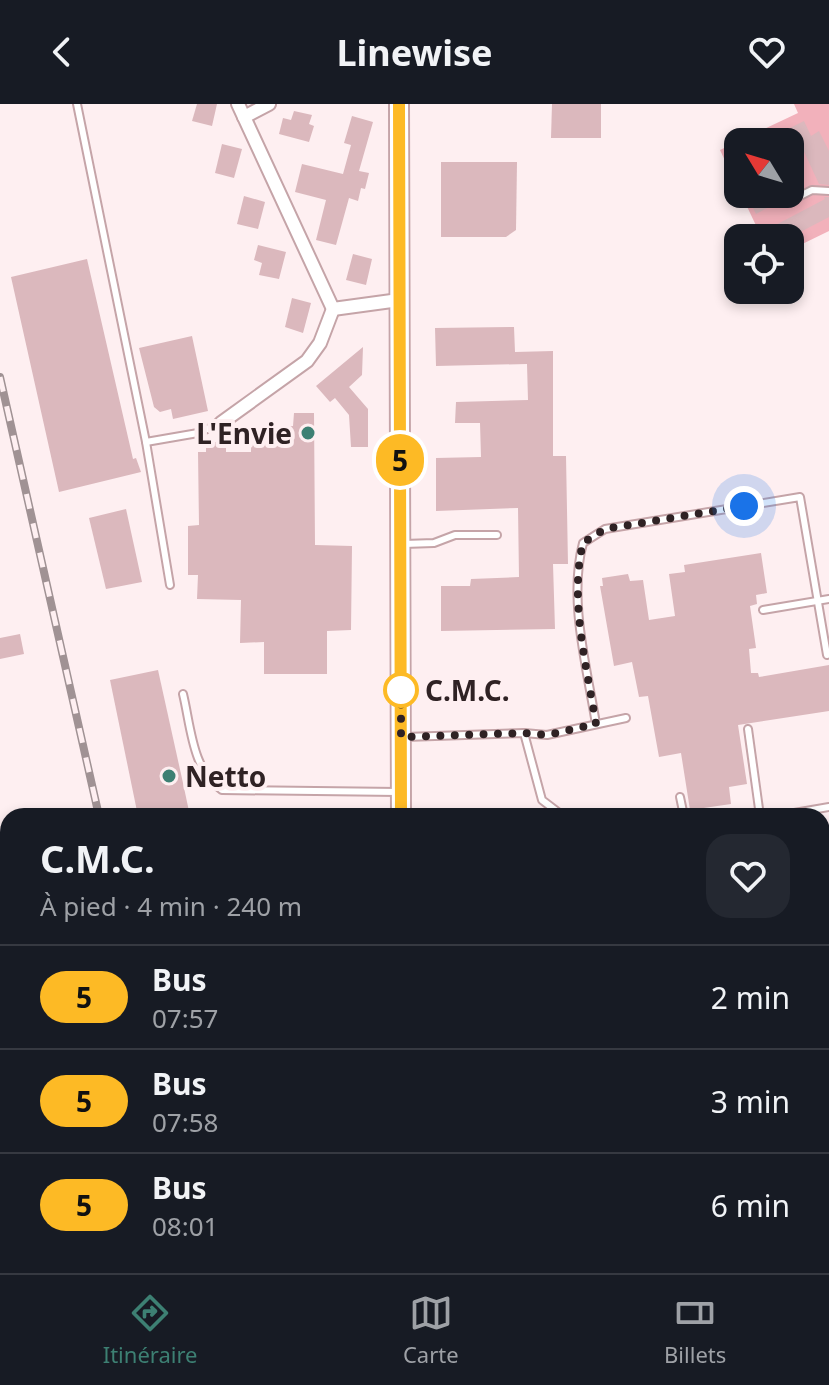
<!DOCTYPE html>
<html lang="fr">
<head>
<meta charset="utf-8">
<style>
  :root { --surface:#171b24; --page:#242831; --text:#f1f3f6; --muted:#9ea1a6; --line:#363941; --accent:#3d8073 }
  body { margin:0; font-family:"Noto Sans",sans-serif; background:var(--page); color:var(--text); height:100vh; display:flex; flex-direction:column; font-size:30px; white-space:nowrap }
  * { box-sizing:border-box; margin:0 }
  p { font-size:26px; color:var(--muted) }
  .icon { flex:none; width:44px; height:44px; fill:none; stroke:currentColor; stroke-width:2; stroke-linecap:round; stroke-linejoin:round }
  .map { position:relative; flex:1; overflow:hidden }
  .side { position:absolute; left:0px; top:704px; width:830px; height:466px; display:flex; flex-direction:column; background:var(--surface); border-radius:24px 24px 0 0; box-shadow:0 4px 12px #0003 }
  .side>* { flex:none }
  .badge { padding:0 16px; border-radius:26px; font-size:28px; line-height:52px }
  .needle { width:52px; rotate:308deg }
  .buttons { position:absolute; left:724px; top:24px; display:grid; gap:16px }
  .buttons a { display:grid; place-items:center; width:80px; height:80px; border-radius:16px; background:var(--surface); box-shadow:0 4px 12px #0003; font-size:40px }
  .you { position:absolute; width:40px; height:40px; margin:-20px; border:6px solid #fff; border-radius:50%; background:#1a73e8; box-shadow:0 0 0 12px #1a73e833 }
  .map>.badge { position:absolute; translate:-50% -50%; box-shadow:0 0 0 4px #fff }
  .round { display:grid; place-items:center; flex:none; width:84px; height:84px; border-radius:24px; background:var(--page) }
  .overview { display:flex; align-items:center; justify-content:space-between; height:136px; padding:0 40px }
  h1 { font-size:38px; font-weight:700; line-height:60px }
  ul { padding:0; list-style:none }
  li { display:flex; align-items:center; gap:24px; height:104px; padding:0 40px; border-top:2px solid var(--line) }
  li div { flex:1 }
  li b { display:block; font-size:30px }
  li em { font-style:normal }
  li .badge { min-width:88px; font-weight:700; text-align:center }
  header { display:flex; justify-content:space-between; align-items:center; height:104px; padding:0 40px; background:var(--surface); font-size:36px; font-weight:700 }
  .menu { display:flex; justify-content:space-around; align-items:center; height:112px; border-top:2px solid var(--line); background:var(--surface); font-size:22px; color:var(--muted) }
  .menu a { display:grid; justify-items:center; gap:4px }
  .menu .selected { color:var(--accent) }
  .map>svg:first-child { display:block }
  .green { fill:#f2b1bb }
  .building { fill:#dbb8bd }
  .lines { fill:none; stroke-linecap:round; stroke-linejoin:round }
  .service-casing { stroke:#c5a4a8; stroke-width:10 }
  .minor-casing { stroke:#c5a4a8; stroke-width:16 }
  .secondary-casing { stroke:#c5a4a8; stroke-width:22 }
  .path { stroke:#b5a7a9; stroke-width:3; stroke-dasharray:4 6; stroke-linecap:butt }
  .service { stroke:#fff; stroke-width:6 }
  .minor { stroke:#fff; stroke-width:12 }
  .secondary { stroke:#fff; stroke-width:18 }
  .rail-casing { stroke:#a09294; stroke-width:8 }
  .rail { stroke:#feeff1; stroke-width:5; stroke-dasharray:15; stroke-linecap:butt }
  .line-casing { stroke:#fff; stroke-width:18 }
  .line { stroke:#fdba25; stroke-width:12 }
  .walk { stroke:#2f2224; stroke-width:8; stroke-dasharray:0 14.4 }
  .poi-dot { fill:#3d8073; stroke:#feeff1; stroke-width:3 }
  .stop-dot { fill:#fff; stroke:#fdba25; stroke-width:4 }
  .labels { text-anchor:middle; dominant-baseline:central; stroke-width:8; stroke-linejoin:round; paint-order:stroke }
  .poi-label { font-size:28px; font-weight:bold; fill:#2f2224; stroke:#feeff1; text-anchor:end }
  .stop-label { font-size:28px; font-weight:bold; fill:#2f2224; stroke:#feeff1; text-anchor:start }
</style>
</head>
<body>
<header><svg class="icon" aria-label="back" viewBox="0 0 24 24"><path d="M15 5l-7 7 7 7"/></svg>Linewise<svg class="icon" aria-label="heart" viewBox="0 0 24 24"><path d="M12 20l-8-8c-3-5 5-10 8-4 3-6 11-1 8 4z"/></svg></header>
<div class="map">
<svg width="829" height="1169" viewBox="0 0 829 1169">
  <rect width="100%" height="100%" fill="#feeff1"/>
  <!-- green -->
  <path class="green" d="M794,0H829V127L790,146V134H762L741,90H790V38H738V84L720,46L798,9Z"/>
  <!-- building -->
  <g class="building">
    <path d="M197,0H217L212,22L192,17Z"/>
    <path d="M552,0H601V34H551Z"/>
    <path d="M294,7L312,11L309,20L314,22L309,38L279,30L283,14L291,16Z"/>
    <path d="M352,12L373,18L359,67L369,69L365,85L361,84L358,97L349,94L336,141L316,136L326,96L295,88L302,60L343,70L351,41L344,39Z"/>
    <path d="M804,17L811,32L819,27L829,47V81L819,80L800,39L790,44V38H762Z"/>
    <path d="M222,40L242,45L234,74L215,69Z"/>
    <path d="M441,58H517L516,126L506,133H441Z"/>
    <path d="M746,90H760L767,104L756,110Z"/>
    <path d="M244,92L265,98L258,125L237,120Z"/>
    <path d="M824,93H829V113L789,134H772L768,125L825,95Z"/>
    <path d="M258,141L286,148L279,175L259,171L262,159L254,156Z"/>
    <path d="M353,150L372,155L366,181L346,176Z"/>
    <path d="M87,155L133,355L136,354L141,368L59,388L11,173Z"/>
    <path d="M292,194L311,199L303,229L285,223Z"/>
    <path d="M514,223L515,248L553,247V352H566L568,460H553L555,525L441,527V482H470L471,475L519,473L518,404L436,407V354L481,353L480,319H455L456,298L528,296L527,260L436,262L435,224Z"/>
    <path d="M192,232L208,307L173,315L171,305L160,308L154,303L139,244Z"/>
    <path d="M363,243L362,271L349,283L368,305V343H351L349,311L335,294L330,298L316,282Z"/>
    <path d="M294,309H314L315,441L352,442L351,526L327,527V570H264V538L240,539L241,496L197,495L198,471H188V422L199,421L198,348H206V338H226V348H251V335L283,336V323L293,322Z"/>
    <path d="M126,405L142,478L106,485L89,414Z"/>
    <path d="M761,449L767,489L756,491L757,500L750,502L756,544L749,545L751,569H758L759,573L829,561V607L738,621L747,680L729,683L731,700L690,706L681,649L659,653L648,592L639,593L632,558L614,562L600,482H603L602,474L628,470L630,477L643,476L649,516L675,512L669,470L685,468L684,461Z"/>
    <path d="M20,530L24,550L0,555V534Z"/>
    <path d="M158,566L183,679L190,712H138L110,576Z"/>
  </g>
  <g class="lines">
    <defs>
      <g id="service">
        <path d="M77,0L146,338L170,481"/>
        <path d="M784,90L788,98L812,86L829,87"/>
        <path d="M146,338L198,329L221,319"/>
        <path d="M404,440L434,439L455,431H497"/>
        <path d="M763,506L829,495"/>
        <path d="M183,590C191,623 192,666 222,686L398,688"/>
        <path d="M596,620C587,564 568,495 583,439L605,425L800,393L827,551"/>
        <path d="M748,625L760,712"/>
        <path d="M524,629L547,631L626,614"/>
        <path d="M405,633L524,629L542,696L563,712"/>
        <path d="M680,693L684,712"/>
        <path d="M777,712L829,703"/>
        <path d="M822,781H829"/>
        <path d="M429,1162L435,1169"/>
        <path d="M671,1162V1169"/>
        <path d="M345,1169L350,1162"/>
        <path d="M371,1169L378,1162"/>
        <path d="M503,1169L518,1162"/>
      </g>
      <g id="minor">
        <path d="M238,0L333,205L399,196"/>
        <path d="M244,13L269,0"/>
        <path d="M221,319L307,257L320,239L333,205"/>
      </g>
      <g id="secondary">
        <path d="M399,0L401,712"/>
        <path d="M416,1162L420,1169"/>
        <path d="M395,1169L396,1162"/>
      </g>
    </defs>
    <!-- service casing -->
    <use href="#service" class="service-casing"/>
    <!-- minor casing -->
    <use href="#minor" class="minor-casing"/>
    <!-- secondary casing -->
    <use href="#secondary" class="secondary-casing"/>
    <!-- path -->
    <path class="path" d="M772,1169V1162"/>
    <!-- service -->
    <use href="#service" class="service"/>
    <!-- minor -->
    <use href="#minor" class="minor"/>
    <!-- secondary -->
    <use href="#secondary" class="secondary"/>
    <defs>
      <g id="rail">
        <path d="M0,273L99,712"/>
        <path d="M199,1162L200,1169"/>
      </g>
    </defs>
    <!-- rail casing -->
    <use href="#rail" class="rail-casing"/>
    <!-- rail -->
    <use href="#rail" class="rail"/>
  </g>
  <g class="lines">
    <defs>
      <path id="line" d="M399,0L401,712"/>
    </defs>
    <!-- line casing -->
    <use href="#line" class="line-casing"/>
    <!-- line -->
    <use href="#line" class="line"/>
    <!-- walk -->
    <path class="walk" d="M401,586V633L524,629L547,631L596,620C587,564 569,495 583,439L605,425L744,402"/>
  </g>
  <!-- markers -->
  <g class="poi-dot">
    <circle cx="308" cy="329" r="8"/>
    <circle cx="169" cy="672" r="8"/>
  </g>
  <circle class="stop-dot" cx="401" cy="586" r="16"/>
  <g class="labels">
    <!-- poi labels -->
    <g class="poi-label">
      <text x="292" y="329">L'Envie</text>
      <text x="185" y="672" text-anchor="start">Netto</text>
    </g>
    <!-- stop labels -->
    <g class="stop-label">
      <text x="425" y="586">C.M.C.</text>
    </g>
  </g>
</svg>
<div class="buttons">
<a><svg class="needle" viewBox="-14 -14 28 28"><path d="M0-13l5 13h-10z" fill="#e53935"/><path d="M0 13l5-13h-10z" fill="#9ea1a6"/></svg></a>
<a><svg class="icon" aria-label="locate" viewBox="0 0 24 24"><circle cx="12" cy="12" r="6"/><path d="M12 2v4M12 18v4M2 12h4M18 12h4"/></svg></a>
</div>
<div class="you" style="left:744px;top:402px"></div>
<b class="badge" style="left:400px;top:356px;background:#fdba25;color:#111">5</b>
<section class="side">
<div class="overview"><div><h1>C.M.C.</h1><p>À pied · 4 min · 240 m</p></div><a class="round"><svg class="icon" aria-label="heart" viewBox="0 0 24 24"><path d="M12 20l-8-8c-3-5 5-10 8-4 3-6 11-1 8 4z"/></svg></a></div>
<ul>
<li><span class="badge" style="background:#fdba25;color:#111">5</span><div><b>Bus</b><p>07:57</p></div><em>2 min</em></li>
<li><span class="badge" style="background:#fdba25;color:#111">5</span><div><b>Bus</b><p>07:58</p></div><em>3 min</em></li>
<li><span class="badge" style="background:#fdba25;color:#111">5</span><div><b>Bus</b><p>08:01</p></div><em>6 min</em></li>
</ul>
</section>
</div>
<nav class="menu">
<a class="selected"><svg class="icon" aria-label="directions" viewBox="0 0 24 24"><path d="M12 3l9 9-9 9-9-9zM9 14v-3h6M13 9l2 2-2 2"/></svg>Itinéraire</a>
<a><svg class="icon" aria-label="map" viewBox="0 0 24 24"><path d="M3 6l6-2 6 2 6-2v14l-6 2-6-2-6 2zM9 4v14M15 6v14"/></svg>Carte</a>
<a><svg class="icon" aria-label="tickets" viewBox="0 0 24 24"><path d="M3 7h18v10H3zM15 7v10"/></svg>Billets</a>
</nav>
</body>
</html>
